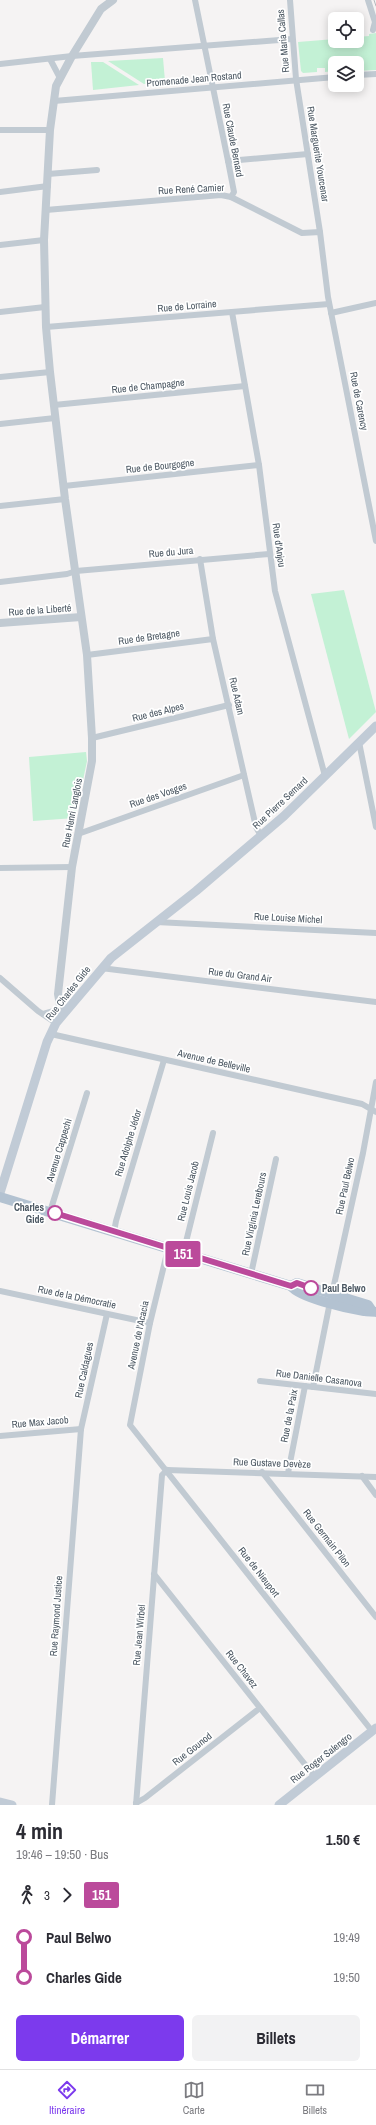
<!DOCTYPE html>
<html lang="fr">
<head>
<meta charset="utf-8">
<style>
  :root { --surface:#fff; --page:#f2f2f3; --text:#2b2b33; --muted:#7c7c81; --line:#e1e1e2; --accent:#7c3aed }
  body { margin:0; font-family:"Archivo Narrow",sans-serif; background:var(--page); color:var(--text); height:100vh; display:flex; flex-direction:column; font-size:15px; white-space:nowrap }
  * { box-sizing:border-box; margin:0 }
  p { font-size:13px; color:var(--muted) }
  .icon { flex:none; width:22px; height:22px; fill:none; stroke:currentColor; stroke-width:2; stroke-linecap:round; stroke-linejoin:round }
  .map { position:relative; height:1805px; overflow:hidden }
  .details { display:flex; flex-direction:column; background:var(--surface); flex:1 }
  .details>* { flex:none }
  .badge { padding:0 8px; border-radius:3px; font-size:14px; line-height:26px }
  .tools { position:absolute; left:328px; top:12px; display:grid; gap:8px }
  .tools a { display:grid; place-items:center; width:36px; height:36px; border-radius:6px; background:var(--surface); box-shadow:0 2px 10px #0003; font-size:20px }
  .map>.badge { position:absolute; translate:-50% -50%; box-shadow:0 0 0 2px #fff }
  .legs { display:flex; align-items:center; gap:6px; height:44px; padding:0 16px; font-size:13px }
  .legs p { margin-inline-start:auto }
  .head { display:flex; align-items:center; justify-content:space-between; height:68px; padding:0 16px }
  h1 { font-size:22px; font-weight:800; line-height:30px }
  .primary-button { display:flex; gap:8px; margin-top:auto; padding:8px 16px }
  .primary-button a { flex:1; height:46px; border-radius:6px; background:var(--accent); color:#fff; font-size:16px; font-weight:800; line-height:46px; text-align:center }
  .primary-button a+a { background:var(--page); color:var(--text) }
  ul { padding:0 16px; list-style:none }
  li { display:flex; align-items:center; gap:14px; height:40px; font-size:15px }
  li i { display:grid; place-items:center; width:6px; height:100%; margin:0 5px; background:currentColor }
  li i::after { content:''; width:10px; height:10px; margin:-5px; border:3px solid; border-radius:50%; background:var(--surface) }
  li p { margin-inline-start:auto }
  li:first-child i { background:linear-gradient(#0000 50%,currentColor 0) }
  li:last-child i { background:linear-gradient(currentColor 50%,#0000 0) }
  .tabs { display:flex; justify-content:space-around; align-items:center; height:56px; border-top:1px solid var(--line); background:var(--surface); font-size:11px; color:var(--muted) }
  .tabs a { display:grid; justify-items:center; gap:2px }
  .tabs .selected { color:var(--accent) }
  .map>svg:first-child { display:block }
  .green { fill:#c3f1d5 }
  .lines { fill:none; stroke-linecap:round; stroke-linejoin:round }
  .minor { stroke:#c1cad2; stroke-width:6 }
  .tertiary { stroke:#c1cad2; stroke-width:8 }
  .secondary { stroke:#c1cbd6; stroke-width:9 }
  .primary { stroke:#b3c2d1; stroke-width:10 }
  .tram { stroke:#b5b8bd; stroke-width:1 }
  .line-1-casing { stroke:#fff; stroke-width:9 }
  .line-1 { stroke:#bb4a9b; stroke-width:6 }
  .stop-1-dot { fill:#fff; stroke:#bb4a9b; stroke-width:2 }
  .labels { text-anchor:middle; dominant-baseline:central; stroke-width:3.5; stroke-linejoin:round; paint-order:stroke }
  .street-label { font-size:10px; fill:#4a5661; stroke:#fff }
  .stop-label { font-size:10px; font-weight:bold; fill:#4a5661; stroke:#fff; text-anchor:end }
</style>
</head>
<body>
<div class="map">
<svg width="376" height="1805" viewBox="0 0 376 1805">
  <rect width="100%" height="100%" fill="#f5f3f3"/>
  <!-- green -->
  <g class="green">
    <path d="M376,33V70L357,71V63H335V71L325,72V68H317V72L303,73L301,71L298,42L335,39V41H357V37L369,36V34Z"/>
    <path d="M163,58L165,81L144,84L108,61Z"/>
    <path d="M91,62H103L139,85L93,90Z"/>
    <path d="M344,590L376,712L349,739L311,594Z"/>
    <path d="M86,752L87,761L75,818L33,821L29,757Z"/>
  </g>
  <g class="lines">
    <!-- minor -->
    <g class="minor">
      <path d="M195,0L228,161L234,192L231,197"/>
      <path d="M290,0L296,79L320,232"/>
      <path d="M368,0L375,22L373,30"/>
      <path d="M50,59L60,78"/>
      <path d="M0,64L72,56L292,39"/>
      <path d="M357,75L376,74"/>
      <path d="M54,101L335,77"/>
      <path d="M0,130H50"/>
      <path d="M228,161L308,154"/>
      <path d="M48,174L97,170"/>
      <path d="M0,192L48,186"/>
      <path d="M46,210L221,195L231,197L302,233L320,232L328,297L376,541"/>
      <path d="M0,245L44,240"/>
      <path d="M0,312L45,307"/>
      <path d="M232,312L259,465L275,591L325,776"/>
      <path d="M331,313L376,303"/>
      <path d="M46,327L329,304"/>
      <path d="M0,377L50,372"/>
      <path d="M54,405L245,386"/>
      <path d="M0,424L55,418"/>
      <path d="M64,486L259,465"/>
      <path d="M0,506L65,499"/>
      <path d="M200,559L213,639L256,827L261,836"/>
      <path d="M0,582L67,574L76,571L269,554"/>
      <path d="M87,655L213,639"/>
      <path d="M92,738L229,705"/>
      <path d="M359,742L376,827"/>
      <path d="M78,834L244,775"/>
      <path d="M0,868L72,867"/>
      <path d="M156,922L376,933"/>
      <path d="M101,968L376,1002"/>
      <path d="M0,978L38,1011L56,1023"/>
      <path d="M43,1014L54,1011L60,1005"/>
      <path d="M51,1034L362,1104L376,1112"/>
      <path d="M50,1212L87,1093"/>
      <path d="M114,1232L116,1221L164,1060"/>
      <path d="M168,1249L150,1323L130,1425L372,1731"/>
      <path d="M183,1254L213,1133"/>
      <path d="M251,1274L276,1159"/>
      <path d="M0,1291L150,1323"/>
      <path d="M332,1294L363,1153L376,1082"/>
      <path d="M260,1381L376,1394"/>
      <path d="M313,1387L330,1302"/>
      <path d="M0,1436L81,1429"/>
      <path d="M167,1470L376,1477"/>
      <path d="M262,1472L376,1617"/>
      <path d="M288,1473L305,1386"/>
      <path d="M362,1476L376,1495"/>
      <path d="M154,1574L315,1777"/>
      <path d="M136,1803L145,1798L260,1708"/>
      <path d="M52,1805L81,1429L107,1314"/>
      <path d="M136,1805L162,1475L167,1470"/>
    </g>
    <!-- tertiary -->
    <g class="tertiary">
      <path d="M0,623L81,617"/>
      <path d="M66,1011L60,1005L58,994L72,867L92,761V738L87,655L65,499L50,372L46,327L44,240L50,130L56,86L72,56L101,9L113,0"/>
    </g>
    <!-- secondary -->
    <g class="secondary">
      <path d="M0,1193L47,1042L56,1023L111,958L196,891L284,816L376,726"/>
      <path d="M0,1802L12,1805"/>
      <path d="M279,1805L376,1728"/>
    </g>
    <!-- primary -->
    <g class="primary">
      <path d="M0,1197L291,1286C300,1298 347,1308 364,1311C368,1312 372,1311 376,1312"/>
      <path d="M291,1286L297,1283L332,1294L368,1305L372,1311"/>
    </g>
    <!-- tram -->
    <path class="tram" d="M374,0L376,6"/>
  </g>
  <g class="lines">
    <defs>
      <path id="line-1" d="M55,1213L291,1286L297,1283L311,1288"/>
    </defs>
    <!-- line-1 casing -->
    <use href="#line-1" class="line-1-casing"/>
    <!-- line-1 -->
    <use href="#line-1" class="line-1"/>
  </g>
  <!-- markers -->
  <g class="stop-1-dot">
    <circle cx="55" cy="1213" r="7"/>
    <circle cx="311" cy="1288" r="7"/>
  </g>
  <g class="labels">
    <!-- street labels -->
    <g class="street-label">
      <text transform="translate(283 41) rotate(-95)">Rue Maria Callas</text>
      <text transform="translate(194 79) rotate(-5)">Promenade Jean Rostand</text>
      <text transform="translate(233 140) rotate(79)">Rue Claude Bernard</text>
      <text transform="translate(318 154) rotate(81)">Rue Marguerite Yourcenar</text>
      <text transform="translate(191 189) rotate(-3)">Rue René Camier</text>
      <text transform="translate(187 306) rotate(-5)">Rue de Lorraine</text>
      <text transform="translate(148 386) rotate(-6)">Rue de Champagne</text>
      <text transform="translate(359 401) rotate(79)">Rue de Carency</text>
      <text transform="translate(160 466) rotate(-6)">Rue de Bourgogne</text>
      <text transform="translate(279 545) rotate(82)">Rue d'Anjou</text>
      <text transform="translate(171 552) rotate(-5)">Rue du Jura</text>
      <text transform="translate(40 610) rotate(-4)">Rue de la Liberté</text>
      <text transform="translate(149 637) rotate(-8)">Rue de Bretagne</text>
      <text transform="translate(237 696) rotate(77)">Rue Adam</text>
      <text transform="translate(158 712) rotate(-14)">Rue des Alpes</text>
      <text transform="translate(158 795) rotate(-19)">Rue des Vosges</text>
      <text transform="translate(280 803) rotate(-43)">Rue Pierre Semard</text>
      <text transform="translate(72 813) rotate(-79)">Rue Henri Langlois</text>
      <text transform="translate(288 918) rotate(3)">Rue Louise Michel</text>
      <text transform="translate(240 975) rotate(7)">Rue du Grand Air</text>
      <text transform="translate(68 993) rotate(-52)">Rue Charles Gide</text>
      <text transform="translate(214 1061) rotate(13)">Avenue de Belleville</text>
      <text transform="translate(128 1143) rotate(-73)">Rue Adolphe Jédor</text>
      <text transform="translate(59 1150) rotate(-73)">Avenue Cappechi</text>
      <text transform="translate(345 1186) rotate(-78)">Rue Paul Belwo</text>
      <text transform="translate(188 1191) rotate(-76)">Rue Louis Jacob</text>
      <text transform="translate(254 1214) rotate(-78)">Rue Virginia Lerebours</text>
      <text transform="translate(77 1297) rotate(12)">Rue de la Démocratie</text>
      <text transform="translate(138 1335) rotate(-78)">Avenue de l'Acacia</text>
      <text transform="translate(84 1370) rotate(-78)">Rue Caldagues</text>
      <text transform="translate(319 1378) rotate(7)">Rue Danielle Casanova</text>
      <text transform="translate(289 1416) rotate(-79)">Rue de la Paix</text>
      <text transform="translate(40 1422) rotate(-5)">Rue Max Jacob</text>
      <text transform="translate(272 1463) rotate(2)">Rue Gustave Devèze</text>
      <text transform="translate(327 1538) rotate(52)">Rue Germain Pilon</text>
      <text transform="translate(259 1572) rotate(52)">Rue de Nieuport</text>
      <text transform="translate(56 1616) rotate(-86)">Rue Raymond Justice</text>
      <text transform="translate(139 1635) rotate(-85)">Rue Jean Wirbel</text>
      <text transform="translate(242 1669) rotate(52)">Rue Chavez</text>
      <text transform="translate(192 1749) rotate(-38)">Rue Gounod</text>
      <text transform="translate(321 1758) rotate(-38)">Rue Roger Salengro</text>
    </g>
    <!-- stop labels -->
    <g class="stop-label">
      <text x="44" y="1207">Charles<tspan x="44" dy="12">Gide</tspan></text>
      <text x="322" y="1288" text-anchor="start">Paul Belwo</text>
    </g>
  </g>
</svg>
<div class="tools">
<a><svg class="icon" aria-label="locate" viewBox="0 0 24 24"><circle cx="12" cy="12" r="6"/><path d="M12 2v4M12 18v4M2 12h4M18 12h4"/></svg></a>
<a><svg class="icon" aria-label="layers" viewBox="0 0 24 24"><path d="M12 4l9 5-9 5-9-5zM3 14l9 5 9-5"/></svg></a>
</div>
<b class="badge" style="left:183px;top:1254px;background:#bb4a9b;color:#fff">151</b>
</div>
<section class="details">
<div class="head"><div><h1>4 min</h1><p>19:46 – 19:50 · Bus</p></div><b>1.50 €</b></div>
<div class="legs"><svg class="icon" aria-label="walk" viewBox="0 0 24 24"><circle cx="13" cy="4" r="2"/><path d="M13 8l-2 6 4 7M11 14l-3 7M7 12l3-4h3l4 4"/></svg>3<svg class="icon" aria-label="forward" viewBox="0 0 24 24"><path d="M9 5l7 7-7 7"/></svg><b class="badge" style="background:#bb4a9b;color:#fff">151</b></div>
<ul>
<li><i style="color:#bb4a9b"></i><b>Paul Belwo</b><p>19:49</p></li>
<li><i style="color:#bb4a9b"></i><b>Charles Gide</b><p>19:50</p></li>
</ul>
<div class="primary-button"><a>Démarrer</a><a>Billets</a></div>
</section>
<nav class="tabs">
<a class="selected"><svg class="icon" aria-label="directions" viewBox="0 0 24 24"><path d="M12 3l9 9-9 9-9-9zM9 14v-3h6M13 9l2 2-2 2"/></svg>Itinéraire</a>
<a><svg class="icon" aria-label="map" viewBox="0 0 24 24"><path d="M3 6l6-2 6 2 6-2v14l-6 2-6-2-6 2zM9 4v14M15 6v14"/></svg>Carte</a>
<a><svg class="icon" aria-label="tickets" viewBox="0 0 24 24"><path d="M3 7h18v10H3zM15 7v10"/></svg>Billets</a>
</nav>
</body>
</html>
